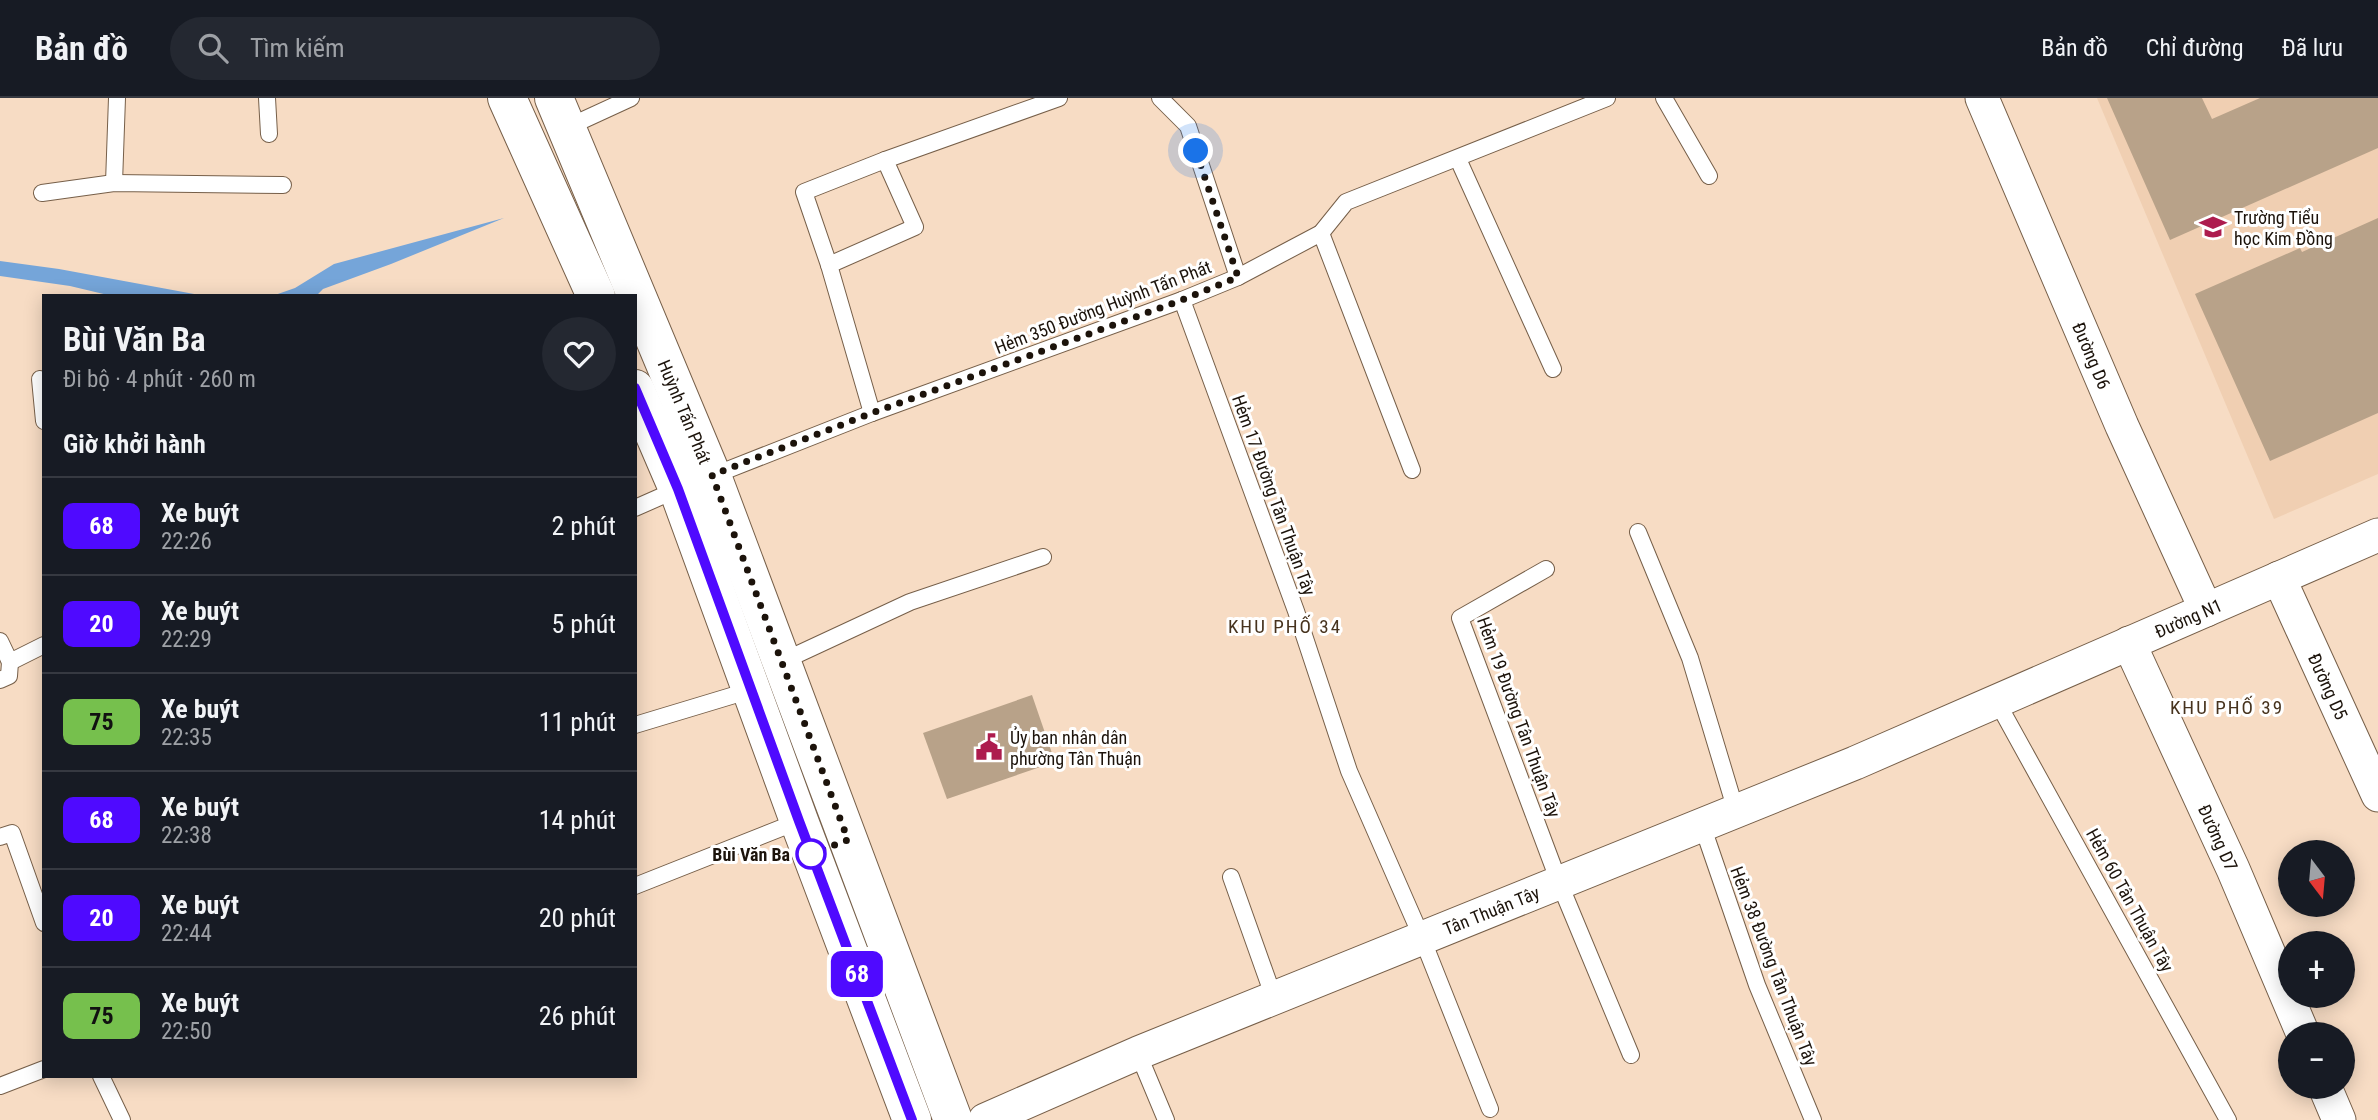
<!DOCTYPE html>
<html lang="vi">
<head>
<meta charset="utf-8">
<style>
  :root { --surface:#171b24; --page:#242831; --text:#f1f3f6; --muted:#9ea1a6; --line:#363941 }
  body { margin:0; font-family:"Roboto Condensed",sans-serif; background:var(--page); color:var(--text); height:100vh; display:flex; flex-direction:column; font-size:26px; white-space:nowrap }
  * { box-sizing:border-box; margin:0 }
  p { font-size:23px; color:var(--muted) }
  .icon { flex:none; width:38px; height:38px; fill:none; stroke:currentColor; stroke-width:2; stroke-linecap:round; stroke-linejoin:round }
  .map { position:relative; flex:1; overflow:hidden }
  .drawer { position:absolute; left:42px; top:196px; width:595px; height:784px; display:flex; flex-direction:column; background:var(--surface); border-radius:0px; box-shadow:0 4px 18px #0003 }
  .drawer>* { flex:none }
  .badge { padding:0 14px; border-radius:10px; font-size:24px; line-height:46px }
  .needle { width:46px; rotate:164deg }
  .controls { position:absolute; left:2278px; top:742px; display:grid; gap:14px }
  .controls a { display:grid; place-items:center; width:77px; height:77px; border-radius:50%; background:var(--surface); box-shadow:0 4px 18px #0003; font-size:35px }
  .you { position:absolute; width:35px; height:35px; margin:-18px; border:5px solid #fff; border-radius:50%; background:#1a73e8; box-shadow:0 0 0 10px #1a73e833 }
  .map>.badge { position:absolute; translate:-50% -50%; box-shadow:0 0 0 4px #fff }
  h2 { padding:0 21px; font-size:26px; line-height:63px }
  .round { display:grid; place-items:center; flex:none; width:74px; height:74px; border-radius:37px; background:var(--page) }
  .overview { display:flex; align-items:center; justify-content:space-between; height:119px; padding:0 21px }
  h1 { font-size:33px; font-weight:700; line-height:52px }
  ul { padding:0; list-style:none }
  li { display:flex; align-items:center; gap:21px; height:98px; padding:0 21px; border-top:2px solid var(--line) }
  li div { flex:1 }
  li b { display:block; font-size:26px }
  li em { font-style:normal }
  li .badge { min-width:77px; font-weight:700; text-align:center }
  header { display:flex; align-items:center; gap:42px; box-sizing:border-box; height:98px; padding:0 35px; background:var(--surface); border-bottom:2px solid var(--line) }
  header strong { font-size:33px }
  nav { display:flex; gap:38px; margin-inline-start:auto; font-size:24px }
  .search { width:490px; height:63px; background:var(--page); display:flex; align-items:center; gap:18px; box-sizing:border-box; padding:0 24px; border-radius:38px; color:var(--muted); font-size:26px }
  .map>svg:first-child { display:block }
  .built { fill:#f0cfb2 }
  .water { fill:#75a5d9 }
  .building { fill:#b8a289 }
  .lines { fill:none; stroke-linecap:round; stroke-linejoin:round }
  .lane-casing { stroke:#765f49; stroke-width:18 }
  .street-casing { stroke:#765f49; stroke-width:35 }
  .primary-casing { stroke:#765f49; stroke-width:40 }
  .lane { stroke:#fff; stroke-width:16 }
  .street { stroke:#fff; stroke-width:33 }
  .primary { stroke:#fff; stroke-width:38 }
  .line-casing { stroke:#fff; stroke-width:16 }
  .line { stroke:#4f0aff; stroke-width:10 }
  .walk { stroke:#1c130b; stroke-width:7; stroke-dasharray:0 12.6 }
  .stop-dot { fill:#fff; stroke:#4f0aff; stroke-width:3.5 }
  .labels { text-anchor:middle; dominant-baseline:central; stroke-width:6; stroke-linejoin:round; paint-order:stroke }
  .poi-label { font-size:18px; fill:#1c130b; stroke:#fff; text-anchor:start }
  .street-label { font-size:18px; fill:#1c130b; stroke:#fff }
  .stop-label { font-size:18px; font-weight:bold; fill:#1c130b; stroke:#fff; text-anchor:end }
  .neighbourhood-label { font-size:19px; letter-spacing:2px; fill:#47331e; stroke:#fff }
</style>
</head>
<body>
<header>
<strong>Bản đồ</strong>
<div class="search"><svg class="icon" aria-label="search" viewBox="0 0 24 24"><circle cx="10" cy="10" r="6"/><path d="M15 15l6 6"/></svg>Tìm kiếm</div>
<nav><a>Bản đồ</a><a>Chỉ đường</a><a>Đã lưu</a></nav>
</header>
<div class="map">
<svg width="2378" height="1022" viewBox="0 0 2378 1022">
  <rect width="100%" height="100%" fill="#f7dcc4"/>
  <!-- built -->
  <path class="built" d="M2097,0H2378V376L2274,421Z"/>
  <!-- water -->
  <g class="water">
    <path d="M504,120L391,166L323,191L316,198H272L295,190L334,166Z"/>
    <path d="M0,163L59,171L205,198H112L70,188L0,178Z"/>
  </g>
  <!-- building -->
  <g class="building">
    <path d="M2107,0H2202L2212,21L2260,0H2378V50L2170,142Z"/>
    <path d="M2378,120V315L2270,363L2195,196L2300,150L2302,154Z"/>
    <path d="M1032,597L1055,664L947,701L923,635Z"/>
  </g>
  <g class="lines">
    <defs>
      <g id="lane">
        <path d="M267,0L269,36"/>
        <path d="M1160,0L1188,28L1238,179"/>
        <path d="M1664,0L1709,78"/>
        <path d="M568,29L631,0"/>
        <path d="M1458,61L1553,271"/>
        <path d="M114,85L117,0"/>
        <path d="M42,95L114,85L283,87"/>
        <path d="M1321,135L1412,372"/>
        <path d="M829,167L915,129L885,62L1059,0"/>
        <path d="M1182,202L1296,513L1349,673L1422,840L1490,1011"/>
        <path d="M40,281L44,323"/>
        <path d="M872,315L829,167L804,94L885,62"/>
        <path d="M712,378L872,315L1182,202L1238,179L1321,135L1346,104L1607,0"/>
        <path d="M635,410L678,391"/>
        <path d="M1638,434L1690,560L1736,713"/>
        <path d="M1546,471L1460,520L1559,784L1631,957"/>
        <path d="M0,543L10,564L44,547"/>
        <path d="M781,564L910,504L1043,459"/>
        <path d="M0,582L9,578L10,564"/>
        <path d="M1996,602L2228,1022"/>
        <path d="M635,627L751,592"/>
        <path d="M1702,727L1757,887L1813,1022"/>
        <path d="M0,739L12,735L44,825"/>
        <path d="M1231,779L1274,900"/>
        <path d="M635,788L799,723"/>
        <path d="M1138,955L1166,1022"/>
        <path d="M101,978L122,1022"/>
        <path d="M0,988L44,971"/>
      </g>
      <g id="street">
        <path id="s1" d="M1982,0L2122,328L2206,512"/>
        <path id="s2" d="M2279,480L2378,697"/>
        <path id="s3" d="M2129,545L2233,771L2303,936"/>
        <path d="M2325,989L2339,1022"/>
        <path id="s4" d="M985,1022L1138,955L1855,665L2378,437"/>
      </g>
      <g id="primary">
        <path d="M507,0L596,198"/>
        <path id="s5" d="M554,0L712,378L953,1022"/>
        <path d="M635,291L678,391L799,723L912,1022"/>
      </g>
    </defs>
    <!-- lane casing -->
    <use href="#lane" class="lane-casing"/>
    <!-- street casing -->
    <use href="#street" class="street-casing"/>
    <!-- primary casing -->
    <use href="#primary" class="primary-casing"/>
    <!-- lane -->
    <use href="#lane" class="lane"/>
    <!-- street -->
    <use href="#street" class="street"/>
    <!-- primary -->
    <use href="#primary" class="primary"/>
  </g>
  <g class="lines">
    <defs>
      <path id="line" d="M635,290L678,391L799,723L912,1022"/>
    </defs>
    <!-- line casing -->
    <use href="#line" class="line-casing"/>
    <!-- line -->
    <use href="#line" class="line"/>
    <!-- walk -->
    <path class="walk" d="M811,756L848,742L712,377L872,315L1182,202L1238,179L1196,53"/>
  </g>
  <!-- icons -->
  <defs>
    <symbol id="school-bare" viewBox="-9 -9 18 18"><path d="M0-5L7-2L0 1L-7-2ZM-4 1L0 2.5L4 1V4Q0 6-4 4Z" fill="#ad1c4e" stroke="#fff" stroke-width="2.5" paint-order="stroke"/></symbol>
    <symbol id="civic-bare" viewBox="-9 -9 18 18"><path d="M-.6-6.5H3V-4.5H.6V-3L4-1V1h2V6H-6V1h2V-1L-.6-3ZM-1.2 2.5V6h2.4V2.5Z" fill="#ad1c4e" stroke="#fff" stroke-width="2.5" paint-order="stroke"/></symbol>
  </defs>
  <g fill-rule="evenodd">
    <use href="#school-bare" x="2194" y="110" width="38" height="38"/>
    <use href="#civic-bare" x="970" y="630" width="38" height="38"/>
  </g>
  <!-- markers -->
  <circle class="stop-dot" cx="811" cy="756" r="14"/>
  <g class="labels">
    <!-- poi labels -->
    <g class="poi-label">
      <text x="2234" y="119">Trường Tiểu<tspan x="2234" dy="21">học Kim Đồng</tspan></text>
      <text x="1010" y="639">Ủy ban nhân dân<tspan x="1010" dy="21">phường Tân Thuận</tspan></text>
    </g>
    <!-- street labels -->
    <g class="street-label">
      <text transform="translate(1103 209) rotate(-21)">Hẻm 350 Đường Huỳnh Tấn Phát</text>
      <text stroke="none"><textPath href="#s1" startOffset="280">Đường D6</textPath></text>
      <text stroke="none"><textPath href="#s5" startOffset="340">Huỳnh Tấn Phát</textPath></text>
      <text transform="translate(1274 397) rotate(70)">Hẻm 17 Đường Tân Thuận Tây</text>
      <text stroke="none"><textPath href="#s4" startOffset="1304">Đường N1</textPath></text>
      <text stroke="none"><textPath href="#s2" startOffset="119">Đường D5</textPath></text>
      <text transform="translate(1519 619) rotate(70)">Hẻm 19 Đường Tân Thuận Tây</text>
      <text stroke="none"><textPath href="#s3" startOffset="214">Đường D7</textPath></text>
      <text transform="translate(2130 802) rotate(61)">Hẻm 60 Tân Thuận Tây</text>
      <text stroke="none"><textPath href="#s4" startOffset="548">Tân Thuận Tây</textPath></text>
      <text transform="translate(1774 868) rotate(69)">Hẻm 38 Đường Tân Thuận Tây</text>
    </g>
    <!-- stop labels -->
    <g class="stop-label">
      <text x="790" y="756">Bùi Văn Ba</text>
    </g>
    <!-- neighbourhood labels -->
    <g class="neighbourhood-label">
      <text x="1285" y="528">KHU PHỐ 34</text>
      <text x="2227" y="609">KHU PHỐ 39</text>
    </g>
  </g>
</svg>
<div class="controls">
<a><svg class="needle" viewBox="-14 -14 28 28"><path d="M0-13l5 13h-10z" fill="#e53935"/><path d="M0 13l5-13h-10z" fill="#9ea1a6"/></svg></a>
<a>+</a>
<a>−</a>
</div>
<div class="you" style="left:1196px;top:53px"></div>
<b class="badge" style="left:857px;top:876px;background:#4f0aff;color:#fff">68</b>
<section class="drawer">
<div class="overview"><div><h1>Bùi Văn Ba</h1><p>Đi bộ · 4 phút · 260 m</p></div><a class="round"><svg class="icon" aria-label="heart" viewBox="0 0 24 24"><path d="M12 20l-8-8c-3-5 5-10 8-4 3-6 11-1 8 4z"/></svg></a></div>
<h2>Giờ khởi hành</h2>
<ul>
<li><span class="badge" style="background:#4f0aff;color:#fff">68</span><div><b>Xe buýt</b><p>22:26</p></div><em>2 phút</em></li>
<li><span class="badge" style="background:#4f0aff;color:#fff">20</span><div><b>Xe buýt</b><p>22:29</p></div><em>5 phút</em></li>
<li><span class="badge" style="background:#76c04d;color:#111">75</span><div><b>Xe buýt</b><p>22:35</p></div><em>11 phút</em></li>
<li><span class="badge" style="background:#4f0aff;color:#fff">68</span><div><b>Xe buýt</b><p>22:38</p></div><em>14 phút</em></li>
<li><span class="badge" style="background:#4f0aff;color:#fff">20</span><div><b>Xe buýt</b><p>22:44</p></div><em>20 phút</em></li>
<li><span class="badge" style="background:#76c04d;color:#111">75</span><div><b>Xe buýt</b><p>22:50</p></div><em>26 phút</em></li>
</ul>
</section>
</div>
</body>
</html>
